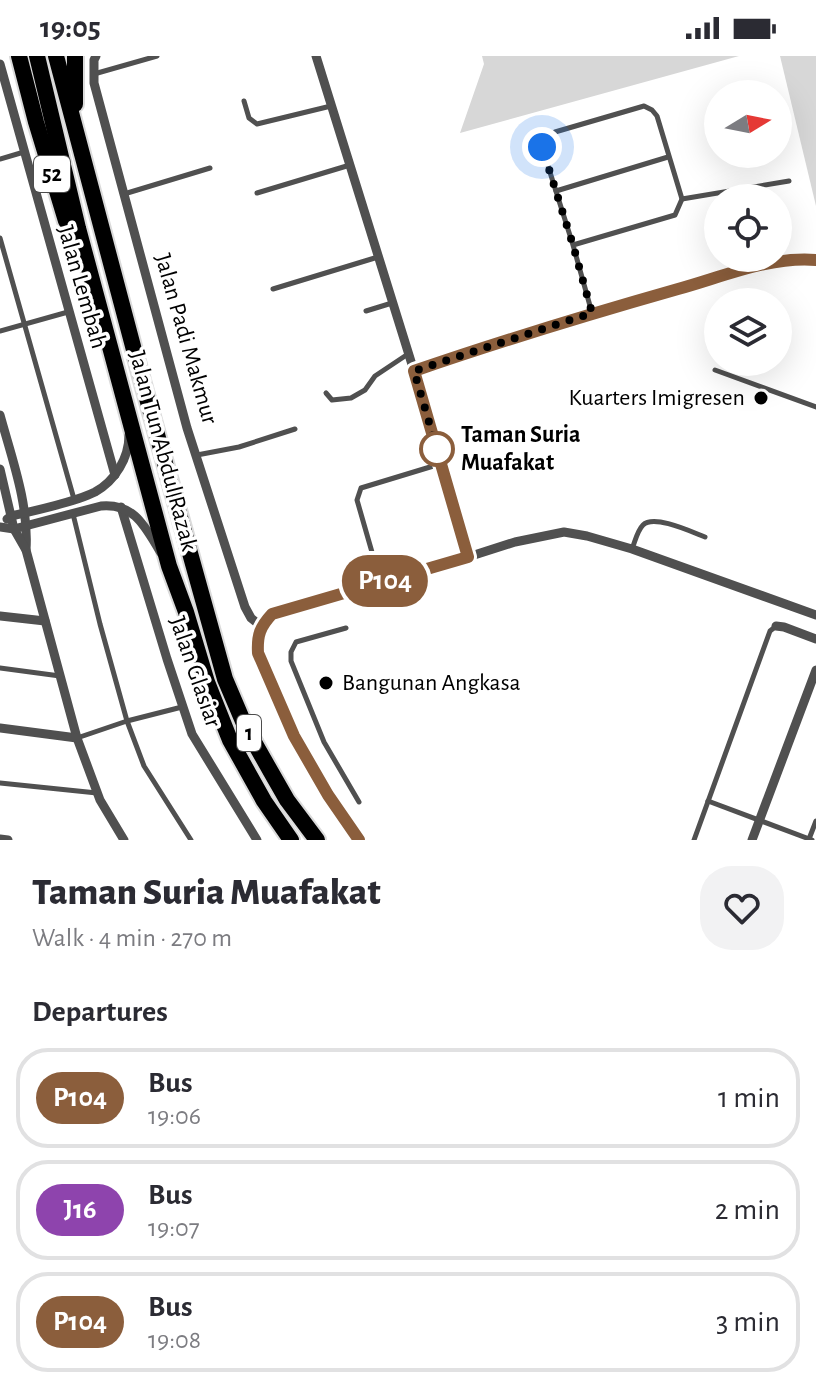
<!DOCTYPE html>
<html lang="en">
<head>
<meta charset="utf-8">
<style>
  :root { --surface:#fff; --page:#f2f2f3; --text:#2b2b33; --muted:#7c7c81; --line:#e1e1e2 }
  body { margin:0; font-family:"Alegreya Sans",sans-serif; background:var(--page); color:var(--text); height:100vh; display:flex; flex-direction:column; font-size:30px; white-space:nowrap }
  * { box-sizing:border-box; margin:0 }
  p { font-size:26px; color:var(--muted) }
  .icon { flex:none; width:44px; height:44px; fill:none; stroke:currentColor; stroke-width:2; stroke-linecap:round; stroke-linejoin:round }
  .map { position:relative; height:784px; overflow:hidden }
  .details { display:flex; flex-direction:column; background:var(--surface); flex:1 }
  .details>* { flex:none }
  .badge { padding:0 16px; border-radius:26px; font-size:28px; line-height:52px }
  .needle { width:52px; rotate:80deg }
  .tools { position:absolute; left:704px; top:24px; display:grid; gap:16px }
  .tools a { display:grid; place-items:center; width:88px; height:88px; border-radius:50%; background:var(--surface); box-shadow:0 8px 32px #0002; font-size:40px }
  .you { position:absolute; width:40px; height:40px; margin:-20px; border:6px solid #fff; border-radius:50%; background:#1a73e8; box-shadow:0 0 0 12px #1a73e833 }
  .map>.badge { position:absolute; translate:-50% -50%; box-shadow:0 0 0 4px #fff }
  h2 { padding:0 32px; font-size:30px; line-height:72px }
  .round { display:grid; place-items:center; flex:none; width:84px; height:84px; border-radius:32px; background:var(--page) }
  .head { display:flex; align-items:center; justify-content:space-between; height:136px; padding:0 32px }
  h1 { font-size:38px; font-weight:800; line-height:60px }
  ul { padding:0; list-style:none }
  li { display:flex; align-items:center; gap:24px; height:100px; margin:0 16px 12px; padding:0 16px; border:4px solid var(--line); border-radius:32px }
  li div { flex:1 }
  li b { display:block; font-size:30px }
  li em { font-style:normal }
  li .badge { min-width:88px; font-weight:700; text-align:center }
  .status { display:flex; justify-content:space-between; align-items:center; height:56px; padding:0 40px; background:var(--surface); direction:ltr }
  .status svg { height:22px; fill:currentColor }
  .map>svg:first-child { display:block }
  .green { fill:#d7d7d7 }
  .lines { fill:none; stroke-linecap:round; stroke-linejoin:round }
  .trunk-casing { stroke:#dbdbdb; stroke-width:20 }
  .service { stroke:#505050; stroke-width:5 }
  .minor { stroke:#505050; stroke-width:9 }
  .tertiary { stroke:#505050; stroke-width:12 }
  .trunk { stroke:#000; stroke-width:16 }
  .line-casing { stroke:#fff; stroke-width:18 }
  .line { stroke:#8b5e3c; stroke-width:12 }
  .walk { stroke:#000; stroke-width:8; stroke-dasharray:0 14.4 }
  .poi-dot { fill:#000; stroke:#fff; stroke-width:3 }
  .stop-dot { fill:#fff; stroke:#8b5e3c; stroke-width:4 }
  .labels { text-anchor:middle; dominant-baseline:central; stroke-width:7; stroke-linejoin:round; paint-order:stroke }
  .shield { fill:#fff; stroke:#4c4c4c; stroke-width:2 }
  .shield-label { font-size:22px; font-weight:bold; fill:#000 }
  .street-label { font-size:24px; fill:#000; stroke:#fff }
  .poi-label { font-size:24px; fill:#000; stroke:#fff; text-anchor:end }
  .stop-label { font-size:24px; font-weight:bold; fill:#000; stroke:#fff; text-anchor:start }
</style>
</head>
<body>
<div class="status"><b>19:05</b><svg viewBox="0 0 49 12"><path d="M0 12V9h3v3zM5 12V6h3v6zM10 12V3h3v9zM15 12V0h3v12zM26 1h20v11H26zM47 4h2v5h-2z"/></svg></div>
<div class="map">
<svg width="816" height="784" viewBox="0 0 816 784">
  <rect width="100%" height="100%" fill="#fff"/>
  <!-- green -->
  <g class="green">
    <path d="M482,0H739L460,77L484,8Z"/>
    <path d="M780,0H816V150Z"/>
  </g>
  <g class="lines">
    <defs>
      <g id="trunk">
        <path d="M19,0L36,66L66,165"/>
        <path d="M37,0L78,172L169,510L186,556L207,626L230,684L264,745L291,784"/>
        <path d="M56,0L143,328L225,623L245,670L271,716L287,744L317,784"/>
        <path d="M75,48V0"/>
      </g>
    </defs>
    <!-- trunk casing -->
    <use href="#trunk" class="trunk-casing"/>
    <!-- service -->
    <g class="service">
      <path d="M94,18L157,0"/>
      <path d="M244,45L249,62L257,68L331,50"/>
      <path d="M0,103L24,96"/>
      <path d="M556,135L668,101"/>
      <path d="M257,137L350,109"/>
      <path d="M124,138L210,112"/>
      <path d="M682,143L789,125"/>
      <path d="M0,182L74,443"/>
      <path d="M573,189L675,159L682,143L657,60L652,54L644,50L555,76L549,79L542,91L573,189L592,257"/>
      <path d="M273,233L378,201"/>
      <path d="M366,255L392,247"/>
      <path d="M0,275L68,256"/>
      <path d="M715,314L816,351"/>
      <path d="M326,337L332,344L351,342L365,334L375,320L408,298"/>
      <path d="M197,399L239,391L295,373"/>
      <path d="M73,458L100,568L127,665L144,710L191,784"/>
      <path d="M632,493C635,486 637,475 643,469C654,458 692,476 705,481"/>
      <path d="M380,524L357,444L361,432L440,408"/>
      <path d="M346,572L296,586L291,596V605L324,686L359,746"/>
      <path d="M0,612L60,620"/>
      <path d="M77,682L127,665L182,651"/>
      <path d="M0,727L97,737"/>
      <path d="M708,745L812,784"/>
      <path d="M809,783L816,765"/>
      <path d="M694,784L770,575L775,571"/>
    </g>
    <!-- minor -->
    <g class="minor">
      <path d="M96,0L94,4V27L187,372L245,551L251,562L261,570"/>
      <path d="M316,0L414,315"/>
      <path d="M0,8L115,419"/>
      <path d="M0,359C12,403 29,448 26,494"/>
      <path d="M0,413L14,473L26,494L77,682L100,744L124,784"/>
      <path d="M121,451L167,603L192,678L257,784"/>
      <path d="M7,463L11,460C34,455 75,446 95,436C115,425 129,402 129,379"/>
      <path d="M0,471L14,473L101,450C135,447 145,471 161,497"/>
      <path d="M468,501L515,486L564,476L587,480L632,493L816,559"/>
      <path d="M0,560L45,565"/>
      <path d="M776,570L784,571L816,583"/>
      <path d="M0,672L77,682"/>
      <path d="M0,783L8,784"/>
      <path d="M752,784L816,614"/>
    </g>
    <!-- tertiary -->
    <path class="tertiary" d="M359,784L328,739L294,680L258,597C257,579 260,571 272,558L468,501L414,315C503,284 594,257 684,231C726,219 772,201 816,204"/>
    <!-- trunk -->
    <use href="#trunk" class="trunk"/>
  </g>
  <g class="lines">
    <defs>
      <path id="line" d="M359,784L328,739L294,680L258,597C257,579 260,571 272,558L468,501L414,315C501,285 590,258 678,233C722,221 770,200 816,204"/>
    </defs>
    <!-- line casing -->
    <use href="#line" class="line-casing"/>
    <!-- line -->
    <use href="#line" class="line"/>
    <!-- walk -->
    <path class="walk" d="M437,393L414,315L592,257L573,189L542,91"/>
  </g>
  <!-- markers -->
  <g class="poi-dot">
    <circle cx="761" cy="342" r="8"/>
    <circle cx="326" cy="627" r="8"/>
  </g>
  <circle class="stop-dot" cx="437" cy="393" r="16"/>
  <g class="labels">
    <!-- shield labels -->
    <g class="shield">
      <rect x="34" y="100" width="36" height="36" rx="6"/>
      <rect x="237" y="659" width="24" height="36" rx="6"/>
    </g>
    <g class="shield-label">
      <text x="52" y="118">52</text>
      <text x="249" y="677">1</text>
    </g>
    <!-- street labels -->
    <g class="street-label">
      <text transform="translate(82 231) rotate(74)">Jalan Lembah</text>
      <text transform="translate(186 283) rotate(74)">Jalan Padi Makmur</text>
      <text transform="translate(163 395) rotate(75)">Jalan Tun Abdul Razak</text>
      <text transform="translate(195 616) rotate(71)">Jalan Glasiar</text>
    </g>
    <!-- poi labels -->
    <g class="poi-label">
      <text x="745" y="342">Kuarters Imigresen</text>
      <text x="342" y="627" text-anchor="start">Bangunan Angkasa</text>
    </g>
    <!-- stop labels -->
    <g class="stop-label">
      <text x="461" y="379">Taman Suria<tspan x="461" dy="28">Muafakat</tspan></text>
    </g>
  </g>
</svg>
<div class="tools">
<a><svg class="needle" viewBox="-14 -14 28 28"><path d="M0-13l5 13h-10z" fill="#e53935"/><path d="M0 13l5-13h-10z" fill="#7c7c81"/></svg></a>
<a><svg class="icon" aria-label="locate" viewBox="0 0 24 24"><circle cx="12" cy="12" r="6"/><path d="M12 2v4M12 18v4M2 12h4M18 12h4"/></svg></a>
<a><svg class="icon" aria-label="layers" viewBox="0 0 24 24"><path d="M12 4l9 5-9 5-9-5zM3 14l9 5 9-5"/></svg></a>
</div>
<div class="you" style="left:542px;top:91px"></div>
<b class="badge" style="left:385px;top:525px;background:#8b5e3c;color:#fff">P104</b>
</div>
<section class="details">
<div class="head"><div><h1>Taman Suria Muafakat</h1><p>Walk · 4 min · 270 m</p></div><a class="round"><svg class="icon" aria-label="heart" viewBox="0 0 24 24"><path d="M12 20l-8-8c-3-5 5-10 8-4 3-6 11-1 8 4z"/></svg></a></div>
<h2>Departures</h2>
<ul>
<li><span class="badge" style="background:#8b5e3c;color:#fff">P104</span><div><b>Bus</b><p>19:06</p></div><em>1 min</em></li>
<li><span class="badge" style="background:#8e44ad;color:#fff">J16</span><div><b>Bus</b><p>19:07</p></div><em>2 min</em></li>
<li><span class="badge" style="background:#8b5e3c;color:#fff">P104</span><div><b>Bus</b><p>19:08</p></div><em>3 min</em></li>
</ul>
</section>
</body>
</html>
